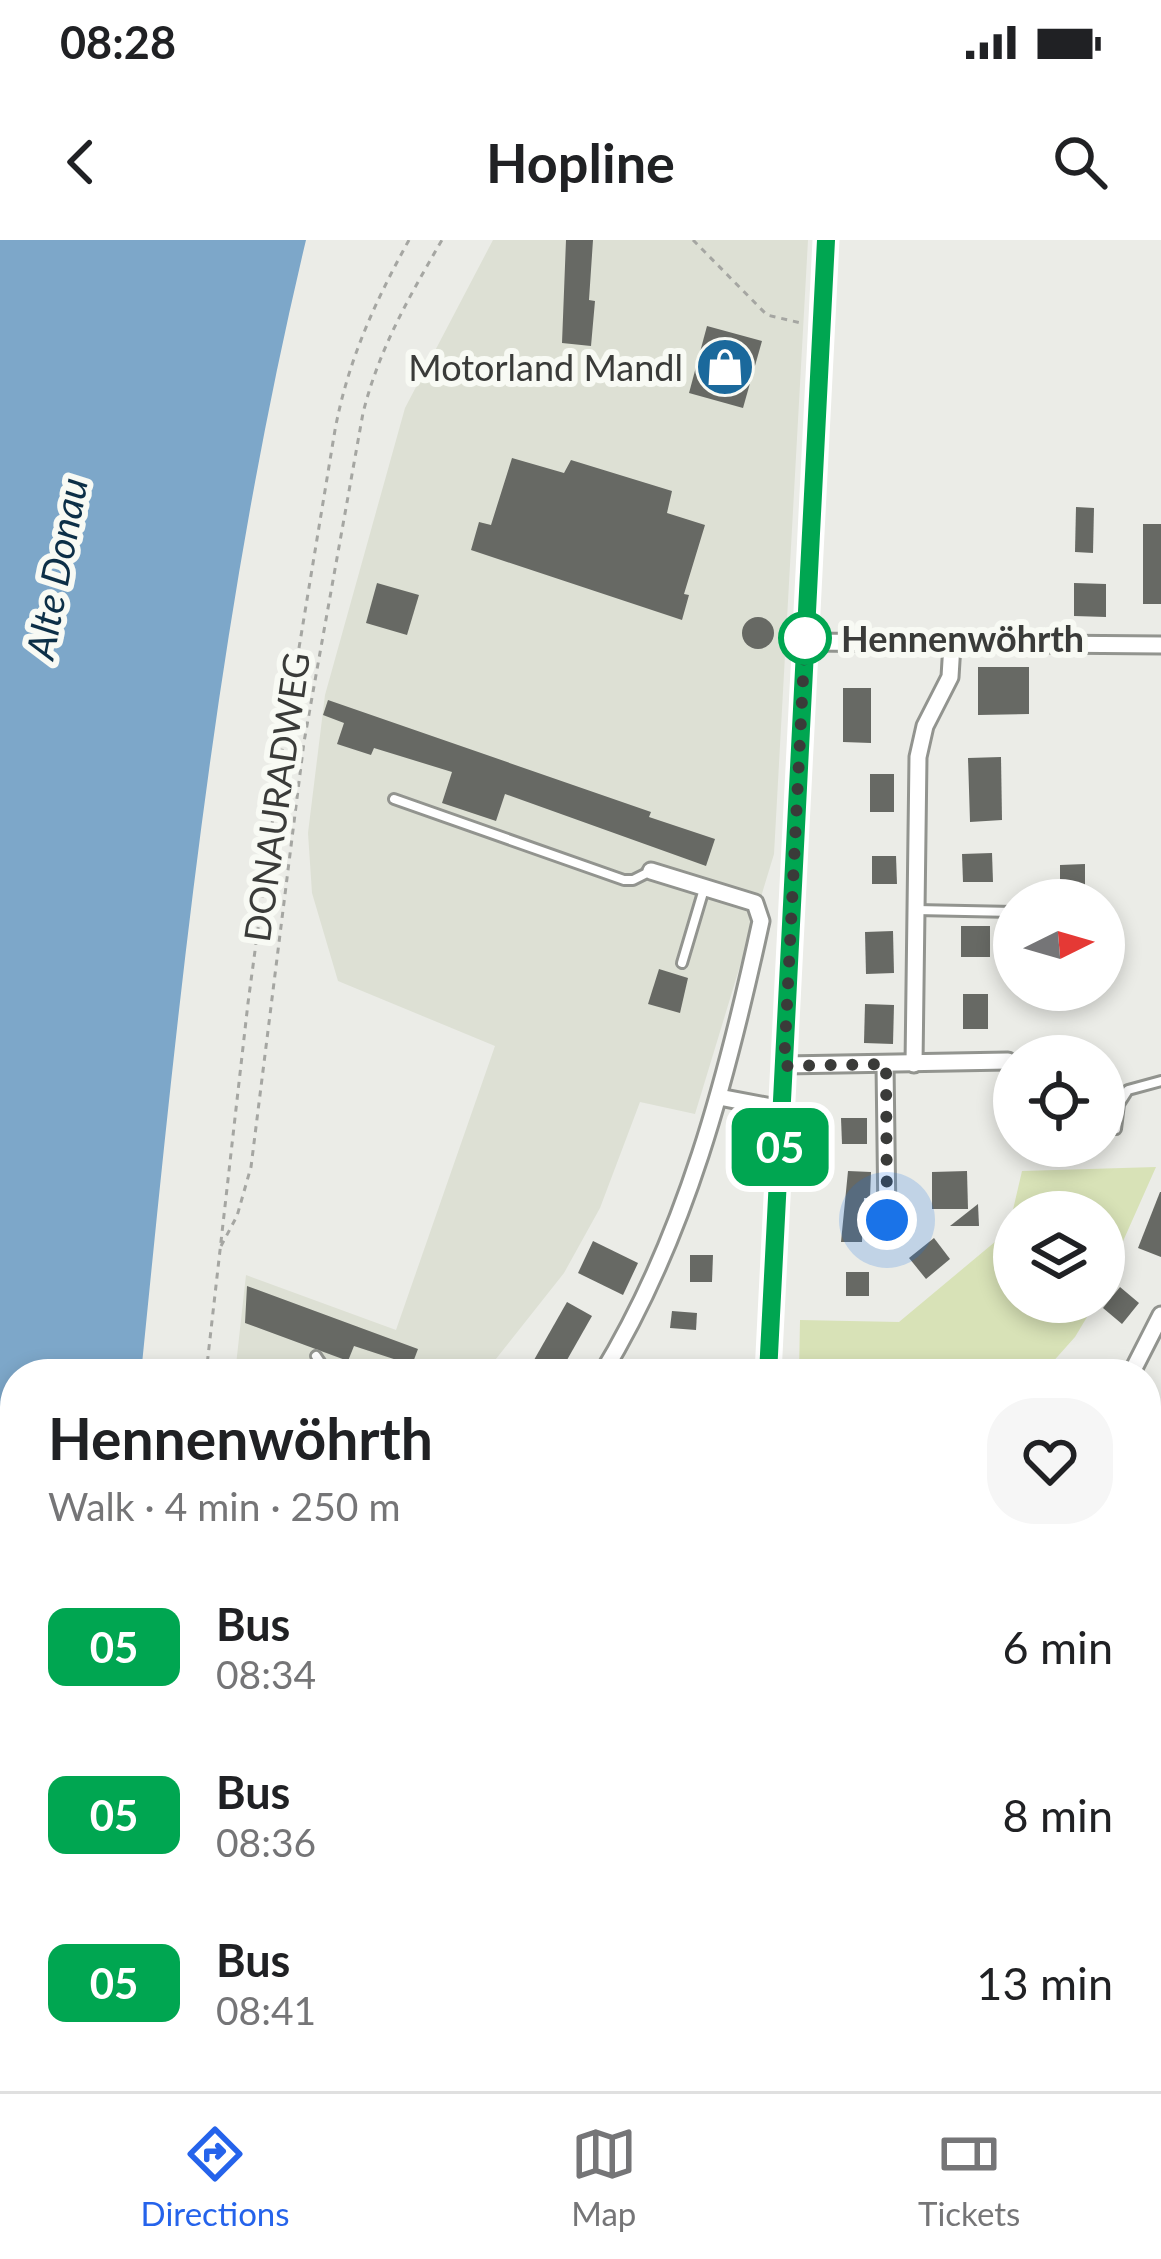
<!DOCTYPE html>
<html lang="en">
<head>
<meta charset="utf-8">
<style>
  :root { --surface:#fff; --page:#f6f6f6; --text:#202124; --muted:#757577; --line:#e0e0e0; --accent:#2563eb }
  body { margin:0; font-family:Lato,sans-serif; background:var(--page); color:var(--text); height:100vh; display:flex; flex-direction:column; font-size:45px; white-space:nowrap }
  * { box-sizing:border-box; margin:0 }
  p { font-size:39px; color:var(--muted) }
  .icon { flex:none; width:66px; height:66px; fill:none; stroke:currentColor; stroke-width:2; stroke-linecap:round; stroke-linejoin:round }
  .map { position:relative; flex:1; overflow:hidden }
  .drawer { position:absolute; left:0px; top:1119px; width:1161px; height:732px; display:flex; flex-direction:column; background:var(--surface); border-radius:48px 48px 0 0; box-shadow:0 6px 18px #0003 }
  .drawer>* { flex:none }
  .badge { padding:0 24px; border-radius:18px; font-size:42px; line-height:78px }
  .needle { width:78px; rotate:85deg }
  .buttons { position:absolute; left:993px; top:639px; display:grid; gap:24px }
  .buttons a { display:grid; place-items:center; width:132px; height:132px; border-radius:50%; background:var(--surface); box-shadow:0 6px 18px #0003; font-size:60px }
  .you { position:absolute; width:60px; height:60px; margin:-30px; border:9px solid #fff; border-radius:50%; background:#1a73e8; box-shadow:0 0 0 18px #1a73e833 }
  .map>.badge { position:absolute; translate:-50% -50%; box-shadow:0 0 0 6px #fff }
  .round { display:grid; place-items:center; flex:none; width:126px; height:126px; border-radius:48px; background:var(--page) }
  .summary { display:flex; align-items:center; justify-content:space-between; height:204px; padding:0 48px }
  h1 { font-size:57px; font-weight:700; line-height:90px }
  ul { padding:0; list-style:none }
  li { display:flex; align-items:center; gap:36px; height:168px; padding:0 48px }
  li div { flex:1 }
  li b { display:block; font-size:45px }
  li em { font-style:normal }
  li .badge { min-width:132px; font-weight:700; text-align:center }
  .status { display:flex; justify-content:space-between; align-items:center; height:84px; padding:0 60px; background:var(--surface); direction:ltr }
  .status svg { height:33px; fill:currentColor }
  header { display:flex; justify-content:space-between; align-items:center; height:156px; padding:0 48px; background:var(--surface); font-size:54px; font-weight:700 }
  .tab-bar { display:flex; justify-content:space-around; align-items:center; height:168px; border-top:3px solid var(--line); background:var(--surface); font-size:33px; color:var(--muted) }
  .tab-bar a { display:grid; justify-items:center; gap:6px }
  .tab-bar .on { color:var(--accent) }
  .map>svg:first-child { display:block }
  .built { fill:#dde0d4 }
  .green { fill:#d8e2b7 }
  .water { fill:#7da7c9 }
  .building { fill:#676964 }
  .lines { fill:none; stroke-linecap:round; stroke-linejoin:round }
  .service-casing { stroke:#92948f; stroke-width:14 }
  .minor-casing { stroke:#92948f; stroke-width:21 }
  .tertiary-casing { stroke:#92948f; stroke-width:24 }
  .secondary-casing { stroke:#92948f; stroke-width:27 }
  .path { stroke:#a5a6a2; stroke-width:3; stroke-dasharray:6 6; stroke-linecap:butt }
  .service { stroke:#fff; stroke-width:8 }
  .minor { stroke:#fff; stroke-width:15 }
  .tertiary { stroke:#fff; stroke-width:18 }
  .secondary { stroke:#fff; stroke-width:21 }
  .line-casing { stroke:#fff; stroke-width:27 }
  .line { stroke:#00a651; stroke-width:18 }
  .walk { stroke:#3a3b39; stroke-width:12; stroke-dasharray:0 21.6 }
  .stop-dot { fill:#fff; stroke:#00a651; stroke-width:6 }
  .labels { text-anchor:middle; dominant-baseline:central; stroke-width:12; stroke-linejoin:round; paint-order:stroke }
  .poi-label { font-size:36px; fill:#3a3b39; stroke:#f8faf4; text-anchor:end }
  .stop-label { font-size:36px; font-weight:bold; fill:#3a3b39; stroke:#f8faf4; text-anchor:start }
  .street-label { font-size:36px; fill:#3a3b39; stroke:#f8faf4 }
  .water-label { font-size:39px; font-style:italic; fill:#0c2f47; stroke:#f8faf4 }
</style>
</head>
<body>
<div class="status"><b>08:28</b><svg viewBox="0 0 49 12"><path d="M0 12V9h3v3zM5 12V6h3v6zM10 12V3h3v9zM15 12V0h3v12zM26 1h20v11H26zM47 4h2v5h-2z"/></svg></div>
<header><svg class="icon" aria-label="back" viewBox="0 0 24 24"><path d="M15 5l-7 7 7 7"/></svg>Hopline<svg class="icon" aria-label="search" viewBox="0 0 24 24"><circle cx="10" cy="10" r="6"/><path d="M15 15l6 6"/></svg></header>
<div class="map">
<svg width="1161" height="1851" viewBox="0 0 1161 1851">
  <rect width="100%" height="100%" fill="#ebece7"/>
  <!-- built -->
  <g class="built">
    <path d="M493,0H808L774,614L695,874L640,862L600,968L564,1033L484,1134H235L246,1035L396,1090L495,806L338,741L312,653L308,593L325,455L405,168Z"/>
    <path d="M761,1836H883L900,1851H748Z"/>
  </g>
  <!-- green -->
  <path class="green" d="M1156,927L1104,1044V972H1014V1062H1096L1075,1097L1042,1134H799L800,1080L899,1082L1008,991L1022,931Z"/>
  <!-- water -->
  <path class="water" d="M0,0H306C217,372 179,754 141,1134H15V1836H85L86,1851H0Z"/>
  <!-- building -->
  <g class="building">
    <path d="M566,0H593L589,60L595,61L591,106L562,103Z"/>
    <path d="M707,86L762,101L743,168L689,153Z"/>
    <path d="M512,218L564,233L571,220L672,251L667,273L705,285L684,354L689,355L682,380L471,310L479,282L491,285Z"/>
    <path d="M1076,267L1094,268L1093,313L1075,312Z"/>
    <rect x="1143" y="284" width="18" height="80"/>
    <path d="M377,343L419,355L407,395L366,383Z"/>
    <path d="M1074,343L1106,344V377L1074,376Z"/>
    <circle cx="758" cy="393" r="16"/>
    <path d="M978,427H1029V474L978,475Z"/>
    <path d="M843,448H871V503L843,502Z"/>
    <path d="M328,460L651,572L649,577L715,599L706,626L505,554L496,581L442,563L452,532L374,508L371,515L337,504L344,483L323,475Z"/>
    <path d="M1001,517L1002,580L970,582L968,518Z"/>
    <rect x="870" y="534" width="24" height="38"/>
    <path d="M992,613L993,642H963L962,614Z"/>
    <path d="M872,616H896L897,644H872Z"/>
    <path d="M1085,624V660H1060V625Z"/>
    <rect x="961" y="686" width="29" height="31"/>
    <path d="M893,691L894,733L866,734L865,692Z"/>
    <path d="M659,729L688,738L680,773L648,764Z"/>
    <rect x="963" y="754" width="25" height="35"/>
    <path d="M865,764L894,765L893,804L864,803Z"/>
    <path d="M841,878H867V904H842Z"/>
    <path d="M848,931L871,932L870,958H864L862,1002H841Z"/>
    <path d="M967,931L968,969H932V932Z"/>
    <path d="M1160,952H1161V1017L1138,1008Z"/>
    <path d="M978,964L979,986H950Z"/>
    <path d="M934,998L950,1019L926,1039L909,1018Z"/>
    <path d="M593,1001L638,1023L623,1055L578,1033Z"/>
    <path d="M690,1015H713L712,1042H690Z"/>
    <rect x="846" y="1032" width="23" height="24"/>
    <path d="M247,1046L418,1109L412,1125L354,1106L348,1121L245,1083Z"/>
    <path d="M1120,1047L1139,1063L1122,1084L1103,1068Z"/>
    <path d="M567,1062L592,1076L559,1134H526Z"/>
    <path d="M672,1071L697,1073L696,1090L670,1088Z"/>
    <path d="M1146,1205L1161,1210V1241L1146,1236Z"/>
    <path d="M1151,1828L1161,1833V1851H1139Z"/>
    <path d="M1066,1836H1086L1105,1851H1054Z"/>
  </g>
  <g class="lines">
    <defs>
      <g id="service">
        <path d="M394,559L624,640H633L651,631"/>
        <path d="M916,670L1014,672"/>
        <path d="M682,723L704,649"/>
        <path d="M1116,889L1119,864L1128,850L1161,841"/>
        <path d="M316,1116L324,1128L339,1134"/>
        <path d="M1146,1268L1161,1272"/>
      </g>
      <g id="minor">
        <path d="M805,402L1161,405"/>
        <path d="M885,824L887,980"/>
        <path d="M914,824L918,517L925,486L950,437L952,404"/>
        <path d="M785,825L1008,821"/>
        <path d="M719,857L782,869"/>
        <path d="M602,1134C686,996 727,838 761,681L755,663L651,631"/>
        <path d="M1131,1134L1161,1075"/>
        <path d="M280,1836L281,1851"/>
      </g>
      <path id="tertiary" d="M768,1134L826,0"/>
      <g id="secondary">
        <path d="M0,1324L15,1326"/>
        <path d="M903,1836L920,1851"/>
      </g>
    </defs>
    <!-- service casing -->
    <use href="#service" class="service-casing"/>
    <!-- minor casing -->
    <use href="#minor" class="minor-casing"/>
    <!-- tertiary casing -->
    <use href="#tertiary" class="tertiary-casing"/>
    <!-- secondary casing -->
    <use href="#secondary" class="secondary-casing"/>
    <!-- path -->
    <g class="path">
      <path d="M693,0L767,75L801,83"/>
      <path d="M221,1006L237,976L251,927L304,502L363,173C379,109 409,57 442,0"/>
      <path d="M206,1134L248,763L281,517L335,190C348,120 375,62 409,0"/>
      <path d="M156,1836L158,1851"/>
      <path d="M110,1851L111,1836"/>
    </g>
    <!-- service -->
    <use href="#service" class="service"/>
    <!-- minor -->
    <use href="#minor" class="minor"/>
    <!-- tertiary -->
    <use href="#tertiary" class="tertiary"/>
    <!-- secondary -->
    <use href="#secondary" class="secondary"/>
  </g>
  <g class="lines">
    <defs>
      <path id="line" d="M768,1134L826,0"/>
    </defs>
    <!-- line casing -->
    <use href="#line" class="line-casing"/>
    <!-- line -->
    <use href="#line" class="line"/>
    <!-- walk -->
    <path class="walk" d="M805,398L784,826L886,824L887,980"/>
  </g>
  <!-- icons -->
  <defs>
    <symbol id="shop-disc" viewBox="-11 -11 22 22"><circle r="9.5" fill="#1b699c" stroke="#f8faf4"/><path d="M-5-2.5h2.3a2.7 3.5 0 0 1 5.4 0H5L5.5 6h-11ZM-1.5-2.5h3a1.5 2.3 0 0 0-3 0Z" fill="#fff"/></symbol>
  </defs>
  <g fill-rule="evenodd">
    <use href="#shop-disc" x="692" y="94" width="66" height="66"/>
  </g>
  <!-- markers -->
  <circle class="stop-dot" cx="805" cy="398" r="24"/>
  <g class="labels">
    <!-- poi labels -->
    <g class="poi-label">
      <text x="683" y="127">Motorland Mandl</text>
    </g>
    <!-- stop labels -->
    <g class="stop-label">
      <text x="841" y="398">Hennenwöhrth</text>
    </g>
    <!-- street labels -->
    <g class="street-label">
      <text transform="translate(276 557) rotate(-82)">DONAURADWEG</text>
    </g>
    <!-- water labels -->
    <g class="water-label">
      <text transform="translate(56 328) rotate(-79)">Alte Donau</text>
    </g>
  </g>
</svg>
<div class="buttons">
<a><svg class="needle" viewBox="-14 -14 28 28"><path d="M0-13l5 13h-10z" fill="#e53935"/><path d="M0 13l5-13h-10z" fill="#757577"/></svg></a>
<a><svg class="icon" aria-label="locate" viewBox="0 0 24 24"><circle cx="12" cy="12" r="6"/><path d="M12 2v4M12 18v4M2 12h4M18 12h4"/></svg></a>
<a><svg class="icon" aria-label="layers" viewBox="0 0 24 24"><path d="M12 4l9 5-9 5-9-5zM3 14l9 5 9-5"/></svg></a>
</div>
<div class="you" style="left:887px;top:980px"></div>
<b class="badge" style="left:780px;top:907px;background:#00a651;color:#fff">05</b>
<section class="drawer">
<div class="summary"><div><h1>Hennenwöhrth</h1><p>Walk · 4 min · 250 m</p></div><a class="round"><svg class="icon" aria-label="heart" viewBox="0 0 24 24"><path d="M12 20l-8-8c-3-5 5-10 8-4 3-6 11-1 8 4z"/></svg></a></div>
<ul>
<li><span class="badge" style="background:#00a651;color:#fff">05</span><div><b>Bus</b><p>08:34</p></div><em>6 min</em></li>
<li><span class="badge" style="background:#00a651;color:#fff">05</span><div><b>Bus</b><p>08:36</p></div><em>8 min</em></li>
<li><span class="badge" style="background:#00a651;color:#fff">05</span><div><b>Bus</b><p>08:41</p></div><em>13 min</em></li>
</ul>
</section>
</div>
<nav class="tab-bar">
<a class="on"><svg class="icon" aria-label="directions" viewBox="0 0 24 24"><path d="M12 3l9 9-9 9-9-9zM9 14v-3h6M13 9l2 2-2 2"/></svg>Directions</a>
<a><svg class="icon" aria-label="map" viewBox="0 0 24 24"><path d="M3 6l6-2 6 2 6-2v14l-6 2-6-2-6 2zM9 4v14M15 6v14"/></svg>Map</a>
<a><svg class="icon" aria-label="tickets" viewBox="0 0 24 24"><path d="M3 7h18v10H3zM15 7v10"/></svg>Tickets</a>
</nav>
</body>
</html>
